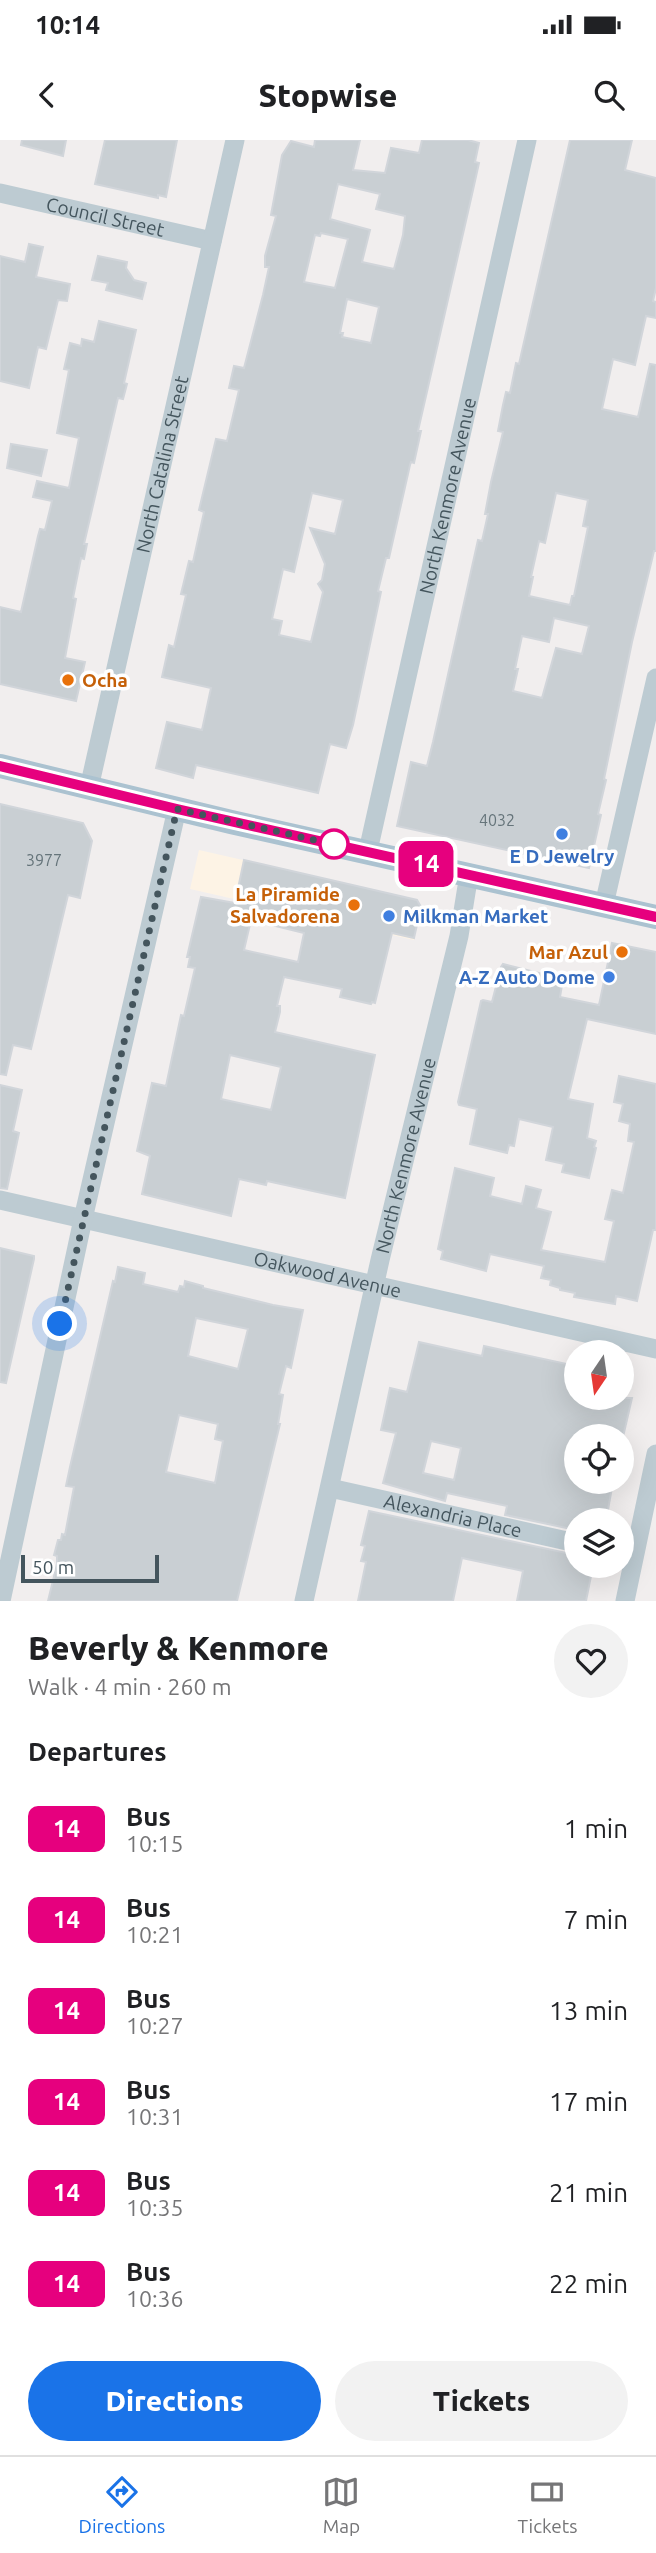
<!DOCTYPE html>
<html lang="en">
<head>
<meta charset="utf-8">
<style>
  :root { --surface:#fff; --page:#f2f2f2; --text:#202124; --muted:#757577; --line:#e0e0e0; --accent:#1a73e8 }
  body { margin:0; font-family:Ubuntu,sans-serif; background:var(--page); color:var(--text); height:100vh; display:flex; flex-direction:column; font-size:26px; white-space:nowrap }
  * { box-sizing:border-box; margin:0 }
  p { font-size:23px; color:var(--muted) }
  .icon { flex:none; width:38px; height:38px; fill:none; stroke:currentColor; stroke-width:2; stroke-linecap:round; stroke-linejoin:round }
  .map { position:relative; height:1461px; overflow:hidden }
  .sheet { display:flex; flex-direction:column; background:var(--surface); flex:1 }
  .sheet>* { flex:none }
  .badge { padding:0 14px; border-radius:10px; font-size:24px; line-height:46px }
  .needle { width:46px; rotate:193deg }
  .buttons { position:absolute; left:564px; top:1200px; display:grid; gap:14px }
  .buttons a { display:grid; place-items:center; width:70px; height:70px; border-radius:50%; background:var(--surface); box-shadow:0 7px 28px #0002; font-size:35px }
  .scale { position:absolute; left:21px; bottom:18px; width:138px; box-sizing:border-box; padding-left:7px; border:4px solid #44555d; border-top:0; font-size:19px; line-height:24px; white-space:nowrap; color:#44555d; -webkit-text-stroke:5px #fff; paint-order:stroke }
  .you { position:absolute; width:35px; height:35px; margin:-18px; border:5px solid #fff; border-radius:50%; background:#1a73e8; box-shadow:0 0 0 10px #1a73e833 }
  .map>.badge { position:absolute; translate:-50% -50%; box-shadow:0 0 0 4px #fff }
  h2 { padding:0 28px; font-size:26px; line-height:63px }
  .round { display:grid; place-items:center; flex:none; width:74px; height:74px; border-radius:37px; background:var(--page) }
  .summary { display:flex; align-items:center; justify-content:space-between; height:119px; padding:0 28px }
  h1 { font-size:33px; font-weight:800; line-height:52px }
  .action { display:flex; gap:14px; margin-top:auto; padding:14px 28px }
  .action a { flex:1; height:80px; border-radius:42px; background:var(--accent); color:#fff; font-size:28px; font-weight:800; line-height:80px; text-align:center }
  .action a+a { background:var(--page); color:var(--text) }
  ul { padding:0; list-style:none }
  li { display:flex; align-items:center; gap:21px; height:91px; padding:0 28px }
  li div { flex:1 }
  li b { display:block; font-size:26px }
  li em { font-style:normal }
  li .badge { min-width:77px; font-weight:700; text-align:center }
  .status { display:flex; justify-content:space-between; align-items:center; height:49px; padding:0 35px; background:var(--surface); direction:ltr }
  .status svg { height:19px; fill:currentColor }
  header { display:flex; justify-content:space-between; align-items:center; height:91px; padding:0 28px; background:var(--surface); font-size:32px; font-weight:800 }
  .dock { display:flex; justify-content:space-around; align-items:center; height:98px; border-top:2px solid var(--line); background:var(--surface); font-size:19px; color:var(--muted) }
  .dock a { display:grid; justify-items:center; gap:4px }
  .dock .selected { color:var(--accent) }
  .map>svg:first-child { display:block }
  .commercial { fill:#fdf3e5 }
  .building { fill:#c9cfd3; stroke:#d1d5da; stroke-width:2; fill-rule:evenodd }
  .lines { fill:none; stroke-linecap:round; stroke-linejoin:round }
  .minor { stroke:#bdcbd2; stroke-width:19 }
  .major { stroke:#abc2d0; stroke-width:24 }
  .line-casing { stroke:#fff; stroke-width:16 }
  .line { stroke:#e6007e; stroke-width:10 }
  .walk { stroke:#44555d; stroke-width:7; stroke-dasharray:0 12.6 }
  .food-dot { fill:#e8710a; stroke:#fff; stroke-width:2.5 }
  .shop-dot { fill:#3f7fe0; stroke:#fff; stroke-width:2.5 }
  .stop-dot { fill:#fff; stroke:#e6007e; stroke-width:3.5 }
  .labels { text-anchor:middle; dominant-baseline:central; stroke-width:7; stroke-linejoin:round; paint-order:stroke }
  .number-label { font-size:16px; fill:#65747a }
  .street-label { font-size:19px; fill:#44555d; stroke:#fff }
  .food-label { font-size:19px; font-weight:bold; fill:#c56008; stroke:#fff; text-anchor:end }
  .shop-label { font-size:19px; font-weight:bold; fill:#366cbe; stroke:#fff }
</style>
</head>
<body>
<div class="status"><b>10:14</b><svg viewBox="0 0 49 12"><path d="M0 12V9h3v3zM5 12V6h3v6zM10 12V3h3v9zM15 12V0h3v12zM26 1h20v11H26zM47 4h2v5h-2z"/></svg></div>
<header><svg class="icon" aria-label="back" viewBox="0 0 24 24"><path d="M15 5l-7 7 7 7"/></svg>Stopwise<svg class="icon" aria-label="search" viewBox="0 0 24 24"><circle cx="10" cy="10" r="6"/><path d="M15 15l6 6"/></svg></header>
<div class="map">
<svg width="656" height="1461" viewBox="0 0 656 1461">
  <rect width="100%" height="100%" fill="#f1eeee"/>
  <!-- commercial -->
  <path class="commercial" d="M199,710L417,760L421,767L414,800L190,749Z"/>
  <!-- building -->
  <g class="building">
    <path d="M22,0H66L63,16L21,5Z"/>
    <path d="M105,0H177L166,57L158,55V58L95,44Z"/>
    <path d="M315,0H360L353,30L385,33L391,8L419,13L422,0H468L479,3L475,22L479,23L473,50L418,291H421L414,323L411,322L410,325L389,418H386L378,451L381,452L353,585L346,608L330,604L318,653L196,625L193,638L156,628L167,582L202,590L211,548L162,537L169,505L174,507L186,455L181,454L189,421L193,422L204,372L199,370L216,299L227,301L239,250L229,248L234,226L244,228L263,155L269,127H265V116L276,76L271,75L282,15L291,1L314,7ZM338,44L380,54L376,69L405,76L403,95L394,129L362,122L370,90L330,79ZM321,93L348,99L335,148L304,142L315,95L320,96ZM347,159L379,167L371,203L342,197L343,193H340ZM312,353L343,360L335,394L310,388L325,424L322,440L318,444L323,452L311,502L279,495L282,481L272,479L283,429L294,432Z"/>
    <path d="M570,0H632L625,30L656,38V148L653,161L656,162V178L646,176L635,225L613,219L602,269L638,277L650,224L656,225V411H654L632,502L604,639L606,640L598,674L601,675L589,728L397,686L411,622L427,626L433,602L478,400L482,401L488,374H485L491,342L503,292L498,291L503,265L506,252L510,253L516,223L519,224ZM556,353L588,360L583,386L588,387L574,456H572L570,465L529,456L533,437H531L539,401L545,403ZM554,478L589,486L582,514L556,508L542,558L513,551L518,529H515L522,496L549,502Z"/>
    <path d="M29,104L43,107L36,137L70,144L67,161L58,160L46,209L38,207L29,248L0,241V116L25,122Z"/>
    <path d="M98,116L127,122L126,128L134,140L146,143L142,159L106,150L108,143L92,140Z"/>
    <path d="M99,181L136,190L124,243L127,244L123,259L118,258L84,404H87L84,419L81,418L73,458L76,459L65,518L85,522L76,561L0,544V467L21,472L38,396L40,389L45,390L52,361L33,357L37,341L69,348L79,298L57,293L69,230L64,229L70,203L81,206L82,199L94,202Z"/>
    <path d="M11,304L47,310L41,336L7,328Z"/>
    <path d="M0,664L83,683L92,701L80,758L68,755L31,909L13,905L6,935L0,934Z"/>
    <path d="M244,720L417,760L421,767L414,798L392,793L375,863L372,862L371,864L340,857L342,849L284,837L277,866H280V872L275,892L375,915L345,1058L267,1041L266,1045L239,1039L231,1076L142,1054L150,1016L137,1011L152,943L166,946L181,875L184,876L195,828L188,827L190,817H187L201,757L235,763ZM251,780L304,793L298,822L244,810ZM230,915L281,927L271,970L221,959Z"/>
    <path d="M612,803L656,812V894L587,879L568,959L593,964L587,998L596,1001L594,1007L596,1008L589,1038L562,1032L564,1024L546,1020L553,987L519,979L514,1006L509,1005L507,1013L470,1004L477,969L459,965L458,962L481,861L483,860L492,862L501,827L503,824L563,839L560,857L599,865Z"/>
    <path d="M619,936L656,944V1090H653L637,1161L616,1156L615,1164L574,1157L575,1153L560,1150V1148L550,1145L551,1140L541,1138L544,1126L490,1114L486,1131L441,1119L443,1111L438,1109L455,1028L494,1038L490,1056L522,1064L526,1046L541,1050L536,1068L551,1072L541,1110L605,1122L614,1081L605,1079L612,1050L623,1053L634,1002L628,1001L630,984L619,981L623,964L614,962Z"/>
    <path d="M0,945L22,950L13,991L19,993L7,1049L0,1048Z"/>
    <path d="M0,1108L34,1116V1119L6,1243L0,1242Z"/>
    <path d="M118,1127L145,1133L143,1144L178,1152L180,1146L184,1147L185,1141L203,1146V1148L273,1165L303,1170L291,1228L286,1226L279,1254L283,1255L278,1284H280L237,1461H48L57,1424V1416L54,1415L58,1400H61L62,1394L65,1395L74,1347L66,1346L70,1327L113,1141L115,1142ZM196,1178L248,1189L238,1229L188,1216ZM179,1275L218,1284L215,1299L223,1301L215,1343L166,1332Z"/>
    <path d="M419,1202L482,1216L484,1206L576,1226V1258H632L623,1297H576V1342H613L606,1381H576V1390L505,1375L507,1366L447,1353L445,1361L383,1343L396,1293L381,1290L390,1248L407,1252ZM431,1301L461,1308L454,1340L423,1333Z"/>
    <path d="M369,1371L576,1415V1426H593L586,1461H517L523,1431L462,1418L453,1461H358L366,1422L361,1421L365,1406L361,1405Z"/>
  </g>
  <g class="lines">
    <!-- minor -->
    <g class="minor">
      <path id="s1" d="M0,53L212,101"/>
      <path id="s2" d="M89,648L235,0"/>
      <path id="s3" d="M368,711L527,0"/>
      <path d="M604,765L656,538"/>
      <path id="s4" d="M0,1060L656,1209"/>
      <path id="s5" d="M330,1348L576,1403"/>
      <path d="M1,1461L83,1079L177,669"/>
      <path id="s6" d="M304,1461L380,1120L459,796L469,734"/>
      <path d="M625,1461L656,1314"/>
    </g>
    <!-- major -->
    <path class="major" d="M0,626L231,682L656,777"/>
  </g>
  <g class="lines">
    <defs>
      <path id="line" d="M0,626L177,669L656,777"/>
    </defs>
    <!-- line casing -->
    <use href="#line" class="line-casing"/>
    <!-- line -->
    <use href="#line" class="line"/>
    <!-- walk -->
    <path class="walk" d="M60,1184L177,669L346,707L334,704"/>
  </g>
  <!-- markers -->
  <g class="food-dot">
    <circle cx="68" cy="540" r="7"/>
    <circle cx="354" cy="765" r="7"/>
    <circle cx="622" cy="812" r="7"/>
  </g>
  <g class="shop-dot">
    <circle cx="562" cy="694" r="7"/>
    <circle cx="389" cy="776" r="7"/>
    <circle cx="609" cy="837" r="7"/>
  </g>
  <circle class="stop-dot" cx="334" cy="704" r="14"/>
  <g class="labels">
    <!-- number labels -->
    <g class="number-label">
      <text x="497" y="680">4032</text>
      <text x="44" y="720">3977</text>
    </g>
    <!-- street labels -->
    <g class="street-label">
      <text stroke="none"><textPath href="#s1" startOffset="108">Council Street</textPath></text>
      <text stroke="none"><textPath href="#s2" startOffset="332">North Catalina Street</textPath></text>
      <text stroke="none"><textPath href="#s3" startOffset="364">North Kenmore Avenue</textPath></text>
      <text stroke="none"><textPath href="#s6" startOffset="457">North Kenmore Avenue</textPath></text>
      <text stroke="none"><textPath href="#s4" startOffset="336">Oakwood Avenue</textPath></text>
      <text stroke="none"><textPath href="#s5" startOffset="126">Alexandria Place</textPath></text>
    </g>
    <!-- food labels -->
    <g class="food-label">
      <text x="82" y="540" text-anchor="start">Ocha</text>
      <text x="340" y="754">La Piramide<tspan x="340" dy="22">Salvadorena</tspan></text>
      <text x="608" y="812">Mar Azul</text>
    </g>
    <!-- shop labels -->
    <g class="shop-label">
      <text x="562" y="716">E D Jewelry</text>
      <text x="403" y="776" text-anchor="start">Milkman Market</text>
      <text x="595" y="837" text-anchor="end">A-Z Auto Dome</text>
    </g>
  </g>
</svg>
<div class="buttons">
<a><svg class="needle" viewBox="-14 -14 28 28"><path d="M0-13l5 13h-10z" fill="#e53935"/><path d="M0 13l5-13h-10z" fill="#757577"/></svg></a>
<a><svg class="icon" aria-label="locate" viewBox="0 0 24 24"><circle cx="12" cy="12" r="6"/><path d="M12 2v4M12 18v4M2 12h4M18 12h4"/></svg></a>
<a><svg class="icon" aria-label="layers" viewBox="0 0 24 24"><path d="M12 4l9 5-9 5-9-5zM3 14l9 5 9-5"/></svg></a>
</div>
<div class="scale">50 m</div>
<div class="you" style="left:60px;top:1184px"></div>
<b class="badge" style="left:426px;top:724px;background:#e6007e;color:#fff">14</b>
</div>
<section class="sheet">
<div class="summary"><div><h1>Beverly &amp; Kenmore</h1><p>Walk · 4 min · 260 m</p></div><a class="round"><svg class="icon" aria-label="heart" viewBox="0 0 24 24"><path d="M12 20l-8-8c-3-5 5-10 8-4 3-6 11-1 8 4z"/></svg></a></div>
<h2>Departures</h2>
<ul>
<li><span class="badge" style="background:#e6007e;color:#fff">14</span><div><b>Bus</b><p>10:15</p></div><em>1 min</em></li>
<li><span class="badge" style="background:#e6007e;color:#fff">14</span><div><b>Bus</b><p>10:21</p></div><em>7 min</em></li>
<li><span class="badge" style="background:#e6007e;color:#fff">14</span><div><b>Bus</b><p>10:27</p></div><em>13 min</em></li>
<li><span class="badge" style="background:#e6007e;color:#fff">14</span><div><b>Bus</b><p>10:31</p></div><em>17 min</em></li>
<li><span class="badge" style="background:#e6007e;color:#fff">14</span><div><b>Bus</b><p>10:35</p></div><em>21 min</em></li>
<li><span class="badge" style="background:#e6007e;color:#fff">14</span><div><b>Bus</b><p>10:36</p></div><em>22 min</em></li>
</ul>
<div class="action"><a>Directions</a><a>Tickets</a></div>
</section>
<nav class="dock">
<a class="selected"><svg class="icon" aria-label="directions" viewBox="0 0 24 24"><path d="M12 3l9 9-9 9-9-9zM9 14v-3h6M13 9l2 2-2 2"/></svg>Directions</a>
<a><svg class="icon" aria-label="map" viewBox="0 0 24 24"><path d="M3 6l6-2 6 2 6-2v14l-6 2-6-2-6 2zM9 4v14M15 6v14"/></svg>Map</a>
<a><svg class="icon" aria-label="tickets" viewBox="0 0 24 24"><path d="M3 7h18v10H3zM15 7v10"/></svg>Tickets</a>
</nav>
</body>
</html>
